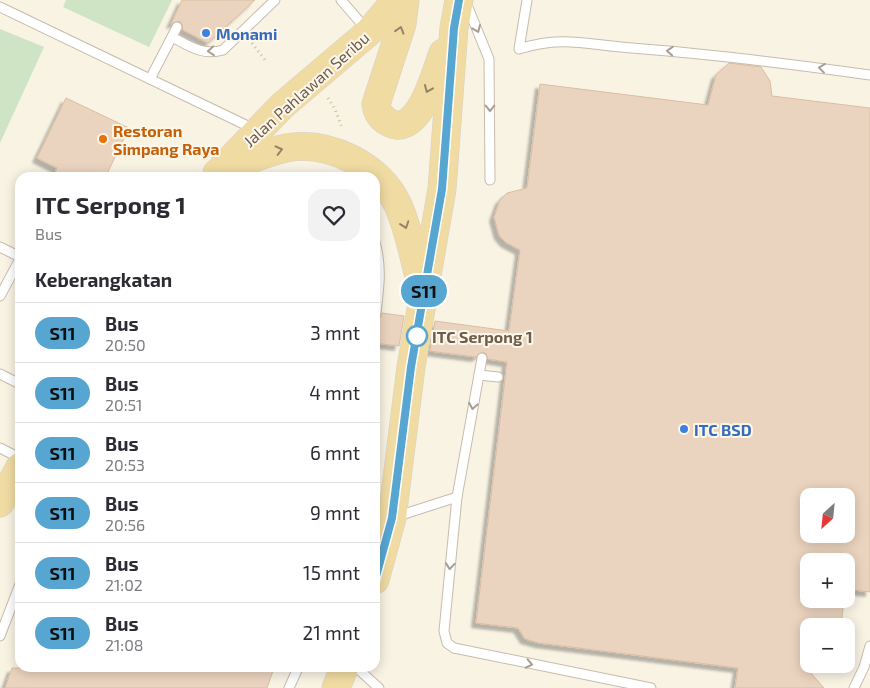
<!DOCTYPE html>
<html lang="id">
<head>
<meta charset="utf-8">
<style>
  :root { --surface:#fff; --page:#f2f2f3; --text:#2b2b33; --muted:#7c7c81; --line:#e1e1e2 }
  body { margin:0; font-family:"Exo 2",sans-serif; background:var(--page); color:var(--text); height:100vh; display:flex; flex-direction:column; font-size:19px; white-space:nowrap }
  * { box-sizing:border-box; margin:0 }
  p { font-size:16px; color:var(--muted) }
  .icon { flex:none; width:28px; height:28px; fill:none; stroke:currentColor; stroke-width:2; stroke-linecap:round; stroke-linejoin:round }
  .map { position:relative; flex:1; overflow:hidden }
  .sheet { position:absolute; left:15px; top:172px; width:365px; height:500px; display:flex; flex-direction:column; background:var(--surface); border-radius:15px; box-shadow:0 2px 12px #0003 }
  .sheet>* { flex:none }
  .badge { padding:0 10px; border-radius:16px; font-size:18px; line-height:32px }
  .needle { width:32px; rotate:207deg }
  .fabs { position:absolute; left:800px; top:488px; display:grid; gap:10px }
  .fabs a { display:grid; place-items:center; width:55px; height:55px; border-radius:10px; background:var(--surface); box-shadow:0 2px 12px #0003; font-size:25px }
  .map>.badge { position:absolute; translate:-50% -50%; box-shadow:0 0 0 2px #fff }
  h2 { padding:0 20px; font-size:19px; line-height:45px }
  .round { display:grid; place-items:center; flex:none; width:52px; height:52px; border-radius:15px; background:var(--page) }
  .head { display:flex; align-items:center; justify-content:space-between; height:85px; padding:0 20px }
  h1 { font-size:24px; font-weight:700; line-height:38px }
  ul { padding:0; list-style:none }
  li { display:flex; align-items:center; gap:15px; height:60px; padding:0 20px; border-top:1px solid var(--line) }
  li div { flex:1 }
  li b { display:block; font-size:19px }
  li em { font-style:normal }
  li .badge { min-width:55px; font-weight:700; text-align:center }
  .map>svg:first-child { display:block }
  .green { fill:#cee4c4 }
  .building { fill:#ebd4bf; stroke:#dbbda1; fill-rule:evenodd; filter:url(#shadow) }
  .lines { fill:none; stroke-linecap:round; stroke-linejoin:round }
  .service-casing { stroke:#c8bbac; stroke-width:11 }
  .primary-casing { stroke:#d6d1cd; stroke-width:29 }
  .path { stroke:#cfb8a2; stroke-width:3; stroke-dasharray:1 4; stroke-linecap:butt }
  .service { stroke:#fff; stroke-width:9 }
  .primary { stroke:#f0dba3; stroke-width:28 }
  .oneway { stroke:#a89d94 }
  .oneway2 { stroke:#958267 }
  .line-casing { stroke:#fff; stroke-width:11 }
  .line { stroke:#57a6d2; stroke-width:8 }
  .shop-dot { fill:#3f7fe0; stroke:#fcf7e9; stroke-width:2 }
  .food-dot { fill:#e8710a; stroke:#fcf7e9; stroke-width:2 }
  .stop-dot { fill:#fff; stroke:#57a6d2; stroke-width:2.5 }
  .labels { text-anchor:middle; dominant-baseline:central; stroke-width:4; stroke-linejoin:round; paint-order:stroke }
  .shop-label { font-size:16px; font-weight:bold; fill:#366cbe; stroke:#fcf7e9; text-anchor:start }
  .street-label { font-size:16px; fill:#6e5c4d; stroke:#fcf7e9 }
  .food-label { font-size:16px; font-weight:bold; fill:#c56008; stroke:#fcf7e9; text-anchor:start }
  .stop-label { font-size:16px; font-weight:bold; fill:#6e5c4d; stroke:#fcf7e9; text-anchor:start }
</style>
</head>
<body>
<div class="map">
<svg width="870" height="688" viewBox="0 0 870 688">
  <defs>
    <filter id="shadow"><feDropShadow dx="-4.5" dy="4.5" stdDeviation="1" flood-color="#0004"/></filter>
  </defs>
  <rect width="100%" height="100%" fill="#f9f3e4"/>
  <!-- green -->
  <g class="green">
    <path d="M66,0H172L149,47L63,7Z"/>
    <path d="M0,29L44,47L0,143Z"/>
  </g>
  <!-- building -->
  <g class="building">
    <path d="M182,0H255L208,43L183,30L182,24L179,21L171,24Z"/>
    <path d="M729,63L761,67L770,81L772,96L870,108V592L846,589V561H809V599H844L841,626H809V671L824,688H735L738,668L539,643L525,639L518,628L476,623L507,362L488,359L486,354L483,352L476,357L430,351L435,321L509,331L520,250L505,242L499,235L494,217L500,200L507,193L527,188L540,84L708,105L716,75ZM809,496H846V534H809Z"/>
    <path d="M66,98L129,128L105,178H53L57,168L37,158Z"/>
    <path d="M382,313L404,316L399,346L375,343V319L381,317Z"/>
    <path d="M12,668H274L267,688H5Z"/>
  </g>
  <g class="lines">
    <defs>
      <g id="service">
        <path d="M341,0L367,30"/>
        <path d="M527,0L519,49C563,35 588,45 632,48C712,54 791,64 870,75"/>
        <path d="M467,5L489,59L490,180"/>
        <path d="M0,7L254,129"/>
        <path d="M172,37C189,46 203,56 223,50L275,0"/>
        <path d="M150,79L177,27"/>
        <path d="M375,242C382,267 379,288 376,313"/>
        <path d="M0,247L20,257"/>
        <path d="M0,296L20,259"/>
        <path d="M482,358L457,497L444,631L447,643L454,648L651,688"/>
        <path d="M0,374L20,384"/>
        <path d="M479,375L498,377"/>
        <path d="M0,448L20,458"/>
        <path d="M395,517L457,497"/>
        <path d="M0,636L20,584"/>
        <path d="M357,668L379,688"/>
        <path d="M289,688L298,668"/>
        <path d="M854,688L864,667L870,646"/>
      </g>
      <g id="primary">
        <path d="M405,0L402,24L376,104C377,112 381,118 388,122C419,140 435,73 443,53"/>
        <path d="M223,167L283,105L369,32L396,0"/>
        <path d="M217,173C240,164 262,153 286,148C328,140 379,165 398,205C409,230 414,258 421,285"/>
        <path d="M0,503L20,467"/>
        <path d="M375,580L392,518L411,367L442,189L454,28L459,0"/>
        <path d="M336,688L344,668"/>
      </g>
    </defs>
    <!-- service casing -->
    <use href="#service" class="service-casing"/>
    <!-- primary casing -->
    <use href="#primary" class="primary-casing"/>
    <!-- path -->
    <g class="path">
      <path d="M252,43L265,60"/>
      <path d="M328,98L335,109L342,128"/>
    </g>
    <!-- service -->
    <use href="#service" class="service"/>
    <!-- primary -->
    <use href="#primary" class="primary"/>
  </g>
  <!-- one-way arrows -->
  <defs><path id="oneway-chevron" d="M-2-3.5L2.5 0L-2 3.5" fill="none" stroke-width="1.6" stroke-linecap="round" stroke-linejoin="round" transform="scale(1.25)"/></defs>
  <g class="oneway">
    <use href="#oneway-chevron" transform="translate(477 29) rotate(67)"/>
    <use href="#oneway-chevron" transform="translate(211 51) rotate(175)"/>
    <use href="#oneway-chevron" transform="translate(670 51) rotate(-176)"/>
    <use href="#oneway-chevron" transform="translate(822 68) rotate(-173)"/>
    <use href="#oneway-chevron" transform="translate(490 108) rotate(90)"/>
    <use href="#oneway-chevron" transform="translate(473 406) rotate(100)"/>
    <use href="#oneway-chevron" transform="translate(450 566) rotate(95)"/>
    <use href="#oneway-chevron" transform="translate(529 664) rotate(12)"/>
  </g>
  <g class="oneway2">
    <use href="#oneway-chevron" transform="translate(400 30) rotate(-73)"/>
    <use href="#oneway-chevron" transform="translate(428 89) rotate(113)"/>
    <use href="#oneway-chevron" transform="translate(279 150) rotate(-14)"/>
    <use href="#oneway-chevron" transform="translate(405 225) rotate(71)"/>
  </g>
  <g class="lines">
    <defs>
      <path id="line" d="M375,580L392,518L411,367L442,189L454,28L459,0"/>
    </defs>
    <!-- line casing -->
    <use href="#line" class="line-casing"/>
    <!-- line -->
    <use href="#line" class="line"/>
  </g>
  <!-- markers -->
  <g class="shop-dot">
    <circle cx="206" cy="33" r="5"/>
    <circle cx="684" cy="429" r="5"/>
  </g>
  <circle class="food-dot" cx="103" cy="139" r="5"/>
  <circle class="stop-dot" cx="417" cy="336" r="10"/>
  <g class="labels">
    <!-- shop labels -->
    <g class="shop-label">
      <text x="216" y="33">Monami</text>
      <text x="694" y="429">ITC BSD</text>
    </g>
    <!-- street labels -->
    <g class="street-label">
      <text transform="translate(306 89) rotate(-42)">Jalan Pahlawan Seribu</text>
    </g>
    <!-- food labels -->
    <g class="food-label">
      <text x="113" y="130">Restoran<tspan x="113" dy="18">Simpang Raya</tspan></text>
    </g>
    <!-- stop labels -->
    <g class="stop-label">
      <text x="432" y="336">ITC Serpong 1</text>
    </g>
  </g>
</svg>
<div class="fabs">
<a><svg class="needle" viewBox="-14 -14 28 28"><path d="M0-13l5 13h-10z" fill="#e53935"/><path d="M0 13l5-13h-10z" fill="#7c7c81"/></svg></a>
<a>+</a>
<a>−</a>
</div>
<b class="badge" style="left:424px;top:291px;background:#57a6d2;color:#111">S11</b>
<section class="sheet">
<div class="head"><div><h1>ITC Serpong 1</h1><p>Bus</p></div><a class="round"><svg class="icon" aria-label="heart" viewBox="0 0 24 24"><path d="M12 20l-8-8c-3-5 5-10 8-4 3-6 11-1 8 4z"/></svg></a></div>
<h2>Keberangkatan</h2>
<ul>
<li><span class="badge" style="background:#57a6d2;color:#111">S11</span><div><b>Bus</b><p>20:50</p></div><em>3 mnt</em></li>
<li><span class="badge" style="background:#57a6d2;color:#111">S11</span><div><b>Bus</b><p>20:51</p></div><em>4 mnt</em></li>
<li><span class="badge" style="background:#57a6d2;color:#111">S11</span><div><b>Bus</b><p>20:53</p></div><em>6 mnt</em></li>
<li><span class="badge" style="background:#57a6d2;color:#111">S11</span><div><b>Bus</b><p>20:56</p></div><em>9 mnt</em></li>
<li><span class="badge" style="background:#57a6d2;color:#111">S11</span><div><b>Bus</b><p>21:02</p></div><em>15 mnt</em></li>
<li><span class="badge" style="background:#57a6d2;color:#111">S11</span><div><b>Bus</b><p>21:08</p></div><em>21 mnt</em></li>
</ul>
</section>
</div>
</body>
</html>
